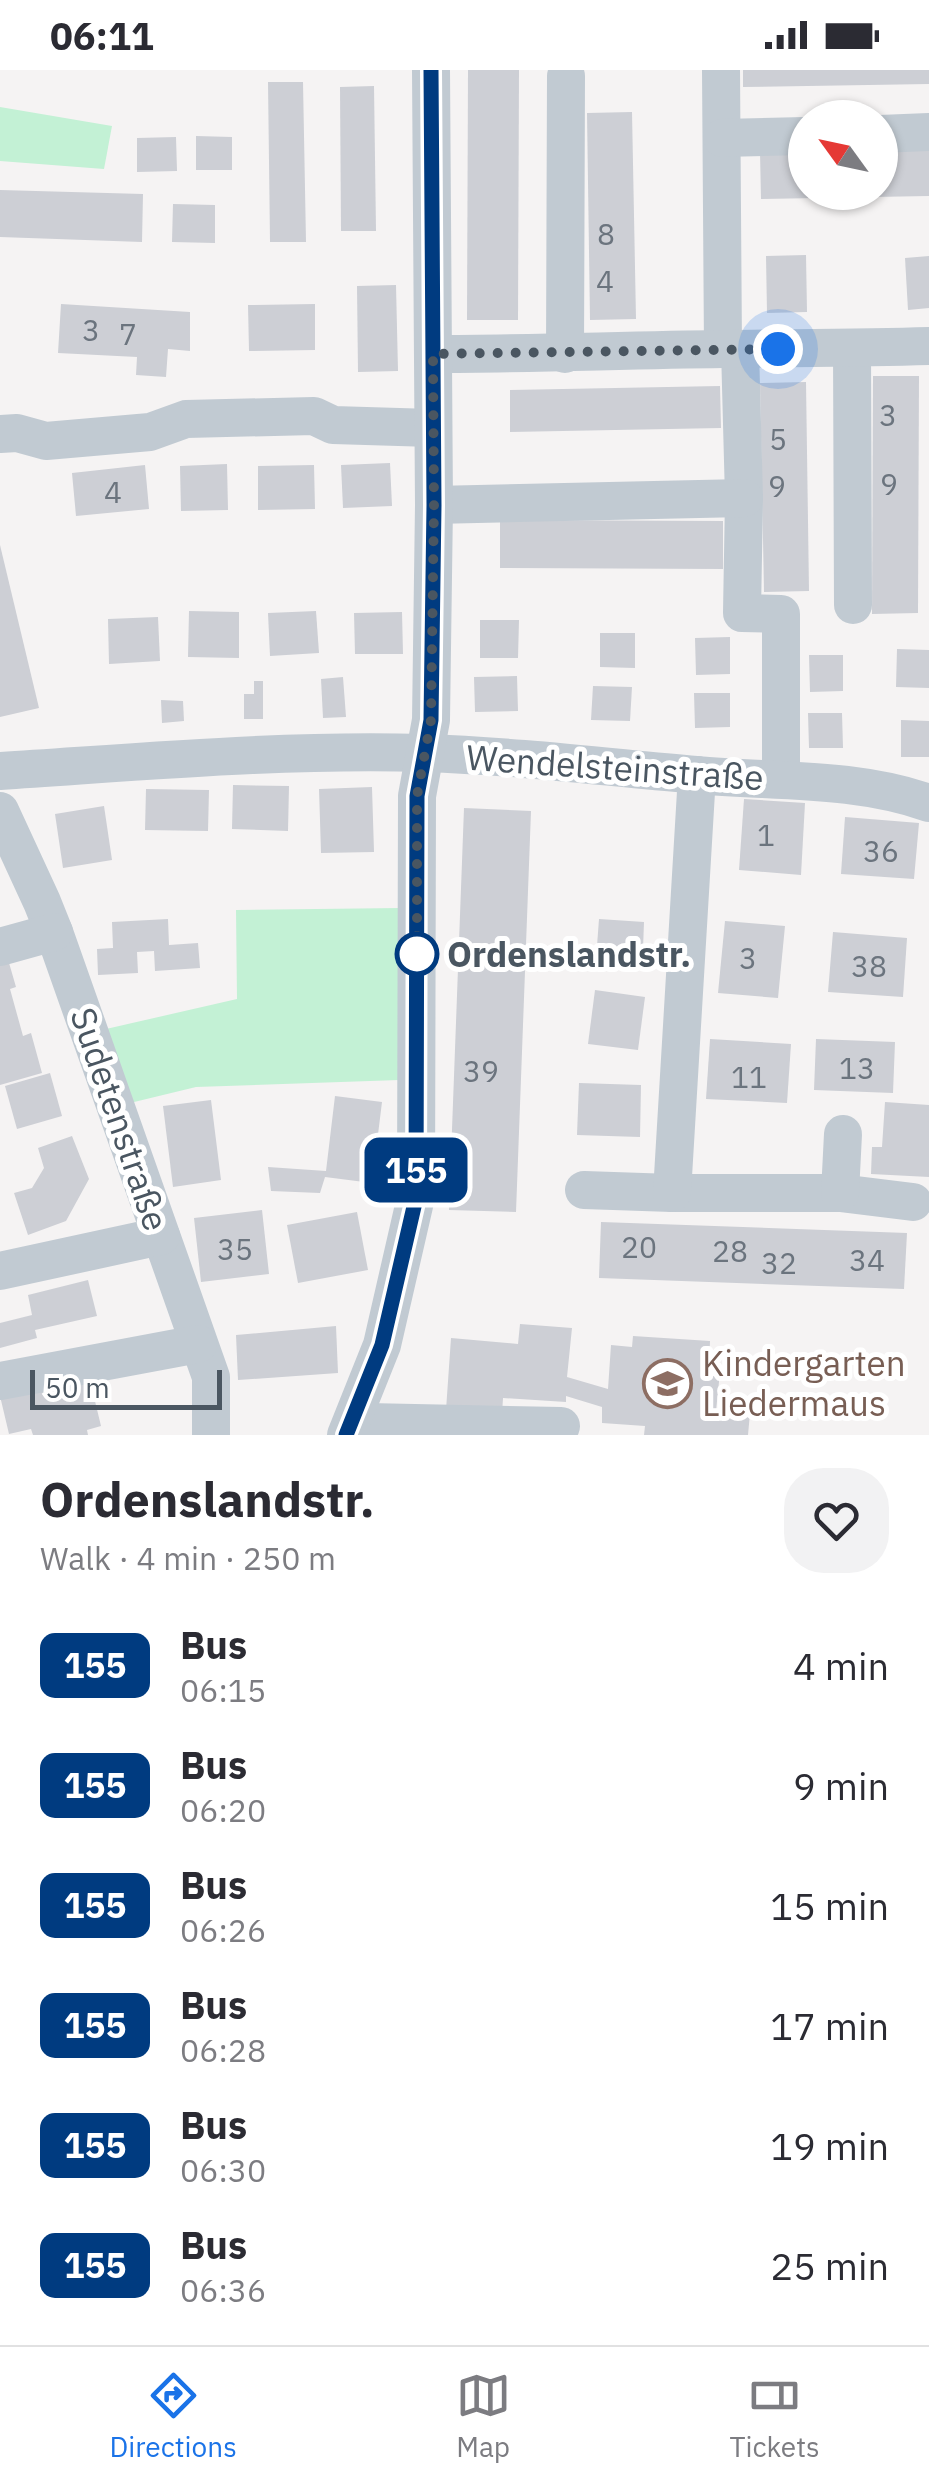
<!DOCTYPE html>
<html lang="en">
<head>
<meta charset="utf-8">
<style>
  :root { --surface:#fff; --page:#f2f2f3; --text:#2b2b33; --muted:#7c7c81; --line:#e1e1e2; --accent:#1a73e8 }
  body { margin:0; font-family:"IBM Plex Sans",sans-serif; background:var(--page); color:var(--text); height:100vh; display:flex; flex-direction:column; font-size:38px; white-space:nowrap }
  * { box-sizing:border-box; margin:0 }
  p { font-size:32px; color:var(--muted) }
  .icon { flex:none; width:55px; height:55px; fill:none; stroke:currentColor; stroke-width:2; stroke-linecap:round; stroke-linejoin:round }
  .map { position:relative; height:1365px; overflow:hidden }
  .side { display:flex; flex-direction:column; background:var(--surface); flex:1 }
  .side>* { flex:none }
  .badge { padding:0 20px; border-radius:15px; font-size:35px; line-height:65px }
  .needle { width:65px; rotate:303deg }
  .fabs { position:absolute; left:788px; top:30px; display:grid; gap:20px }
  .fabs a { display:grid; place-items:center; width:110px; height:110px; border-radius:50%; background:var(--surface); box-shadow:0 2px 8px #0004; font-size:50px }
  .scale { position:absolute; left:30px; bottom:25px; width:192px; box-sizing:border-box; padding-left:10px; border:5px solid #4a5661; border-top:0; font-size:28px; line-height:35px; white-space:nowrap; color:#4a5661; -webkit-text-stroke:8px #fff; paint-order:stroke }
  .you { position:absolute; width:50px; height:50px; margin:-25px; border:8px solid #fff; border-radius:50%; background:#1a73e8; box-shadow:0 0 0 15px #1a73e833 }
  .map>.badge { position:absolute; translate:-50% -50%; box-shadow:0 0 0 5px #fff }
  .round { display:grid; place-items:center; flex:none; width:105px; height:105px; border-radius:40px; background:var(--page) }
  .overview { display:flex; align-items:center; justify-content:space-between; height:170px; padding:0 40px }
  h1 { font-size:48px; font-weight:800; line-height:75px }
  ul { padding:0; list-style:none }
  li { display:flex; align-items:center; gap:30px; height:120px; padding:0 40px }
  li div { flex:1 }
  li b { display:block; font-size:38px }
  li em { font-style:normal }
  li .badge { min-width:110px; font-weight:700; text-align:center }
  .status { display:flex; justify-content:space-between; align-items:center; height:70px; padding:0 50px; background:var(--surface); direction:ltr }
  .status svg { height:28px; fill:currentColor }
  .menu { display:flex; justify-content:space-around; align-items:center; height:140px; border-top:2px solid var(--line); background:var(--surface); font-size:28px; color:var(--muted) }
  .menu a { display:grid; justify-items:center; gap:5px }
  .menu .selected { color:var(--accent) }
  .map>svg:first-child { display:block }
  .green { fill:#c3f1d5 }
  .building { fill:#cdcfd5 }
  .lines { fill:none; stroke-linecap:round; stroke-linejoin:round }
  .minor { stroke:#c1cad2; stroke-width:38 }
  .line-casing { stroke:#fff; stroke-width:22 }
  .line { stroke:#003b80; stroke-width:15 }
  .walk { stroke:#4a5661; stroke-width:10; stroke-dasharray:0 18 }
  .stop-dot { fill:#fff; stroke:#003b80; stroke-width:5 }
  .labels { text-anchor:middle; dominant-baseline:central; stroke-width:10; stroke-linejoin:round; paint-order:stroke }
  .number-label { font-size:30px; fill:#6b747e }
  .street-label { font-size:35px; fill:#4a5661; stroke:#fff }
  .stop-label { font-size:35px; font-weight:bold; fill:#4a5661; stroke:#fff; text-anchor:start }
  .education-label { font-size:35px; fill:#785e54; stroke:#fff; text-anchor:start }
</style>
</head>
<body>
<div class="status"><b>06:11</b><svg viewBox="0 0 49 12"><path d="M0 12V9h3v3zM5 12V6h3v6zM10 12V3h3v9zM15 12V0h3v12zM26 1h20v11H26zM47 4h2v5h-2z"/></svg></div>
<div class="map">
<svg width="929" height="1365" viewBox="0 0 929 1365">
  <rect width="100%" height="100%" fill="#f5f3f3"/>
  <!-- green -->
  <g class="green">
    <path d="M0,37L112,56L104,99L0,91Z"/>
    <path d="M400,838L399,1010L196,1017L130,1033L106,959L237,929L236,840Z"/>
  </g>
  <!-- building -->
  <g class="building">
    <path d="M468,0H519L518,250H467Z"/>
    <path d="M743,0H929V14L743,17Z"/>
    <path d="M268,12H303L306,172H270Z"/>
    <path d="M374,16L376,161H341L340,17Z"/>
    <path d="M632,42L636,249L590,250L587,43Z"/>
    <path d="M196,66L232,67V100H196Z"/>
    <path d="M176,67L177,101L137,102V68Z"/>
    <path d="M929,79V126L761,129L760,82L805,81V122H880V80Z"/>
    <path d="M0,120L143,124L142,172L0,167Z"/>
    <path d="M173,134L215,135V173L172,172Z"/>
    <path d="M806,185L807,242L767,243L766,186Z"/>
    <path d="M929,186V238L908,240L905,188Z"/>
    <path d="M396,215L398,301L358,302L357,216Z"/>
    <path d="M61,234L190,242V281L168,279L166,307L136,305L137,287L58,283Z"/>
    <path d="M315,234V280L249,281L248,235Z"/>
    <path d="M873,306H919L918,543L872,544Z"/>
    <path d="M806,312L809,521L764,522L760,313Z"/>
    <path d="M720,316L721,358L510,362V320Z"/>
    <path d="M390,393L392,436L343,438L341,395Z"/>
    <path d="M227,394L228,440L181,441L180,396Z"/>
    <path d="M145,395L149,439L76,446L72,403Z"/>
    <path d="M314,395L315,439L258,440V396Z"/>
    <path d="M500,450L723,451V499L500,498Z"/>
    <path d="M0,475L39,638L0,647Z"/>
    <path d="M189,541L239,542V588L188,587Z"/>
    <path d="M316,541L319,583L270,586L268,543Z"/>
    <path d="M402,542L403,584H355L354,543Z"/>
    <path d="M158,547L160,591L109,594L108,549Z"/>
    <path d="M480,550H519L518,588H480Z"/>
    <path d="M600,563H635V598L600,597Z"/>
    <path d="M730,567V604L696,605L695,568Z"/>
    <path d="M897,579L929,580V618L896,617Z"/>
    <path d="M809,585H843V621L810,622Z"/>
    <path d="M517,606L518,641L475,642L474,607Z"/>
    <path d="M343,607L346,647L323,648L321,609Z"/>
    <path d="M254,611H263V649H244V624H254Z"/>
    <path d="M593,616L632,617L630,651L591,650Z"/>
    <path d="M694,623H730V657L695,658Z"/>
    <path d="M161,630L183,631L184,651L162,653Z"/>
    <path d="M808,643H842L843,678H809Z"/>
    <path d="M901,650L929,651V687H901Z"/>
    <path d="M233,715L289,716L288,761L232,759Z"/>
    <path d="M372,717L374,782L321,783L319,719Z"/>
    <path d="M146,719L209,720L208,761L145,760Z"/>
    <path d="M744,729L805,733L801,805L739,800Z"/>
    <path d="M104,736L112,790L63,798L55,744Z"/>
    <path d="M464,738L531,741L516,1142L449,1140Z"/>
    <path d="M845,747L919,753L914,809L841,804Z"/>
    <path d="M168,849L169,875L198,873L200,898L155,901L154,881L137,882L138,903L98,905L97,879L113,878L112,852Z"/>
    <path d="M599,849L644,852L643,879L597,876Z"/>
    <path d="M725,851L785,856L778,928L718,923Z"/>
    <path d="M833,862L907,868L903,927L828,922Z"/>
    <path d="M5,879L16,917L10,919L23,966L31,963L42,1003L0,1015V880Z"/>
    <path d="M595,920L645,927L638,980L588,974Z"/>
    <path d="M710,969L791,974L787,1033L706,1029Z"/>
    <path d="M816,969L895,972L893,1023L814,1020Z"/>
    <path d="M50,1003L62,1046L17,1059L5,1016Z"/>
    <path d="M579,1013L641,1015L640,1067L577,1065Z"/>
    <path d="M335,1026L382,1032L372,1113L325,1107L320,1123L271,1121L268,1097L326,1101Z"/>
    <path d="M211,1030L221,1110L173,1117L163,1036Z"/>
    <path d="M885,1032L929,1035V1107L871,1104L872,1077H882Z"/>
    <path d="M72,1066L89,1109L66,1151L28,1165L14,1123L32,1118L44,1098L38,1078Z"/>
    <path d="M262,1140L269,1204L201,1212L194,1148Z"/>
    <path d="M357,1142L368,1200L298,1213L287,1155Z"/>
    <path d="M601,1152L907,1163L904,1219L599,1208Z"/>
    <path d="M88,1210L97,1246L35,1260L37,1268L0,1278V1253L32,1245L28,1225Z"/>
    <path d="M520,1254L572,1258L567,1307L608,1319L611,1275L632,1277L633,1266L710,1271L709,1301L720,1302L716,1341L750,1343L748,1365H644L645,1356L602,1353V1337L566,1326V1332L503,1328L502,1344L446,1340L451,1268L518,1274Z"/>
    <path d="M336,1256L338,1303L238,1310L236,1265Z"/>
    <path d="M87,1298L101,1356L87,1360L88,1365H33L31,1359L9,1364L0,1326Z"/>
  </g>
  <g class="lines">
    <!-- minor -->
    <g class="minor">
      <path d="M721,0L723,279"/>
      <path d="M880,64L929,62"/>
      <path d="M722,68L805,66"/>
      <path d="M740,279L744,428L742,543L781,544V709"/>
      <path d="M852,279L853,535"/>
      <path d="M433,284C530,284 626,280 723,279C792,278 860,278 929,276"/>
      <path d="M565,284L566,6"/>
      <path d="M0,364L17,363L46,371L150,362L186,349L314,346L333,355L432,358"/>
      <path d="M434,435L744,428"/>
      <path d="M0,701C141,692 283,679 424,683C515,686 606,697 696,705C774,712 855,707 929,733"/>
      <path d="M0,741L42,832L54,862L211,1307V1365"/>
      <path d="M0,877L54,862"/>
      <path d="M584,1120L672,1123H840L913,1132"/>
      <path d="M672,1123L697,705"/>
      <path d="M840,1123L843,1064"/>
      <path d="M0,1201L161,1166"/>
      <path d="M0,1311L198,1274"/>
      <path d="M355,1345L367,1352L561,1356"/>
      <path d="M346,1365L382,1275L416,1127L417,726L431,650L434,435L431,0"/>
    </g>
  </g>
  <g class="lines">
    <defs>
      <path id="line" d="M346,1365L382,1275L416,1128L417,726L431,650L434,435L431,0"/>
    </defs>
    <!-- line casing -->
    <use href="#line" class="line-casing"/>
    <!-- line -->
    <use href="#line" class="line"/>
    <!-- walk -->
    <path class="walk" d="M417,884V726L431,650L434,435L433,284L778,279"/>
  </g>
  <!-- icons -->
  <defs>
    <symbol id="school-ring" viewBox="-11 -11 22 22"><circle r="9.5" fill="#fff" stroke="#8d6e63" stroke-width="1.5"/><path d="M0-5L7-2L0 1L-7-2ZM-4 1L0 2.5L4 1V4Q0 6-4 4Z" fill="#8d6e63"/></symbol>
  </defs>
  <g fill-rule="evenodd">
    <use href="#school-ring" x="640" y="1286" width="55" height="55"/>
  </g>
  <!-- markers -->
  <circle class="stop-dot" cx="417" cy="884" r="20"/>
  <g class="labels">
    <!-- number labels -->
    <g class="number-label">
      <text x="606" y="163">8</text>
      <text x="605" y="210">4</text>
      <text x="91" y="259">3</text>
      <text x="128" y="263">7</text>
      <text x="888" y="344">3</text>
      <text x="778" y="368">5</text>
      <text x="889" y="413">9</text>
      <text x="777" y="415">9</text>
      <text x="113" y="421">4</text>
      <text x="766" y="764">1</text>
      <text x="881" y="780">36</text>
      <text x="748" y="887">3</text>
      <text x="869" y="895">38</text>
      <text x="857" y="997">13</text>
      <text x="481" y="1000">39</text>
      <text x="749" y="1006">11</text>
      <text x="639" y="1176">20</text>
      <text x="235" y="1178">35</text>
      <text x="730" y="1180">28</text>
      <text x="867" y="1189">34</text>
      <text x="779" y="1192">32</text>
    </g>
    <!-- street labels -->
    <g class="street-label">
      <text transform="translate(615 697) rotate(4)">Wendelsteinstraße</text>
      <text transform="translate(120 1049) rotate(71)">Sudetenstraße</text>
    </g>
    <!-- stop labels -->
    <g class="stop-label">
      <text x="447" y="884">Ordenslandstr.</text>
    </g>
    <!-- education labels -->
    <g class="education-label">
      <text x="702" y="1293">Kindergarten<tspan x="702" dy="40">Liedermaus</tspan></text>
    </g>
  </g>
</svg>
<div class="fabs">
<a><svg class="needle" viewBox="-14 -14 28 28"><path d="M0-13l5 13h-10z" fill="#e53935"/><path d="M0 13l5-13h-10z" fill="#7c7c81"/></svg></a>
</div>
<div class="scale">50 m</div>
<div class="you" style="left:778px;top:279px"></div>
<b class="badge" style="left:416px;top:1100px;background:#003b80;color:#fff">155</b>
</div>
<section class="side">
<div class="overview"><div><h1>Ordenslandstr.</h1><p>Walk · 4 min · 250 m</p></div><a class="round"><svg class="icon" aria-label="heart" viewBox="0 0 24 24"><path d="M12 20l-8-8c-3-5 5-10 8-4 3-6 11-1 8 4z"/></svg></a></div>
<ul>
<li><span class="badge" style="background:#003b80;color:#fff">155</span><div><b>Bus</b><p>06:15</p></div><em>4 min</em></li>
<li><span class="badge" style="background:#003b80;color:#fff">155</span><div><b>Bus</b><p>06:20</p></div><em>9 min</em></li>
<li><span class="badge" style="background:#003b80;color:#fff">155</span><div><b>Bus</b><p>06:26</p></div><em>15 min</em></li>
<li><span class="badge" style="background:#003b80;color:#fff">155</span><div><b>Bus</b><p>06:28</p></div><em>17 min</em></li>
<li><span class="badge" style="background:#003b80;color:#fff">155</span><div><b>Bus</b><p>06:30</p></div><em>19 min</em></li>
<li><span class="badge" style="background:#003b80;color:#fff">155</span><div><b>Bus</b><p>06:36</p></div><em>25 min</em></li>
</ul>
</section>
<nav class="menu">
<a class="selected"><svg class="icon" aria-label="directions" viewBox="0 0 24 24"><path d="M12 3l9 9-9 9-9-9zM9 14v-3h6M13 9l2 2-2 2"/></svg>Directions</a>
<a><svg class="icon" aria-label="map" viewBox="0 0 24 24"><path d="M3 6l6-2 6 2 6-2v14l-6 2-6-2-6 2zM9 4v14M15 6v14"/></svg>Map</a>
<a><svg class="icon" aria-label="tickets" viewBox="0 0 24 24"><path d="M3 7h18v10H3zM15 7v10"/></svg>Tickets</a>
</nav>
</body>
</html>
